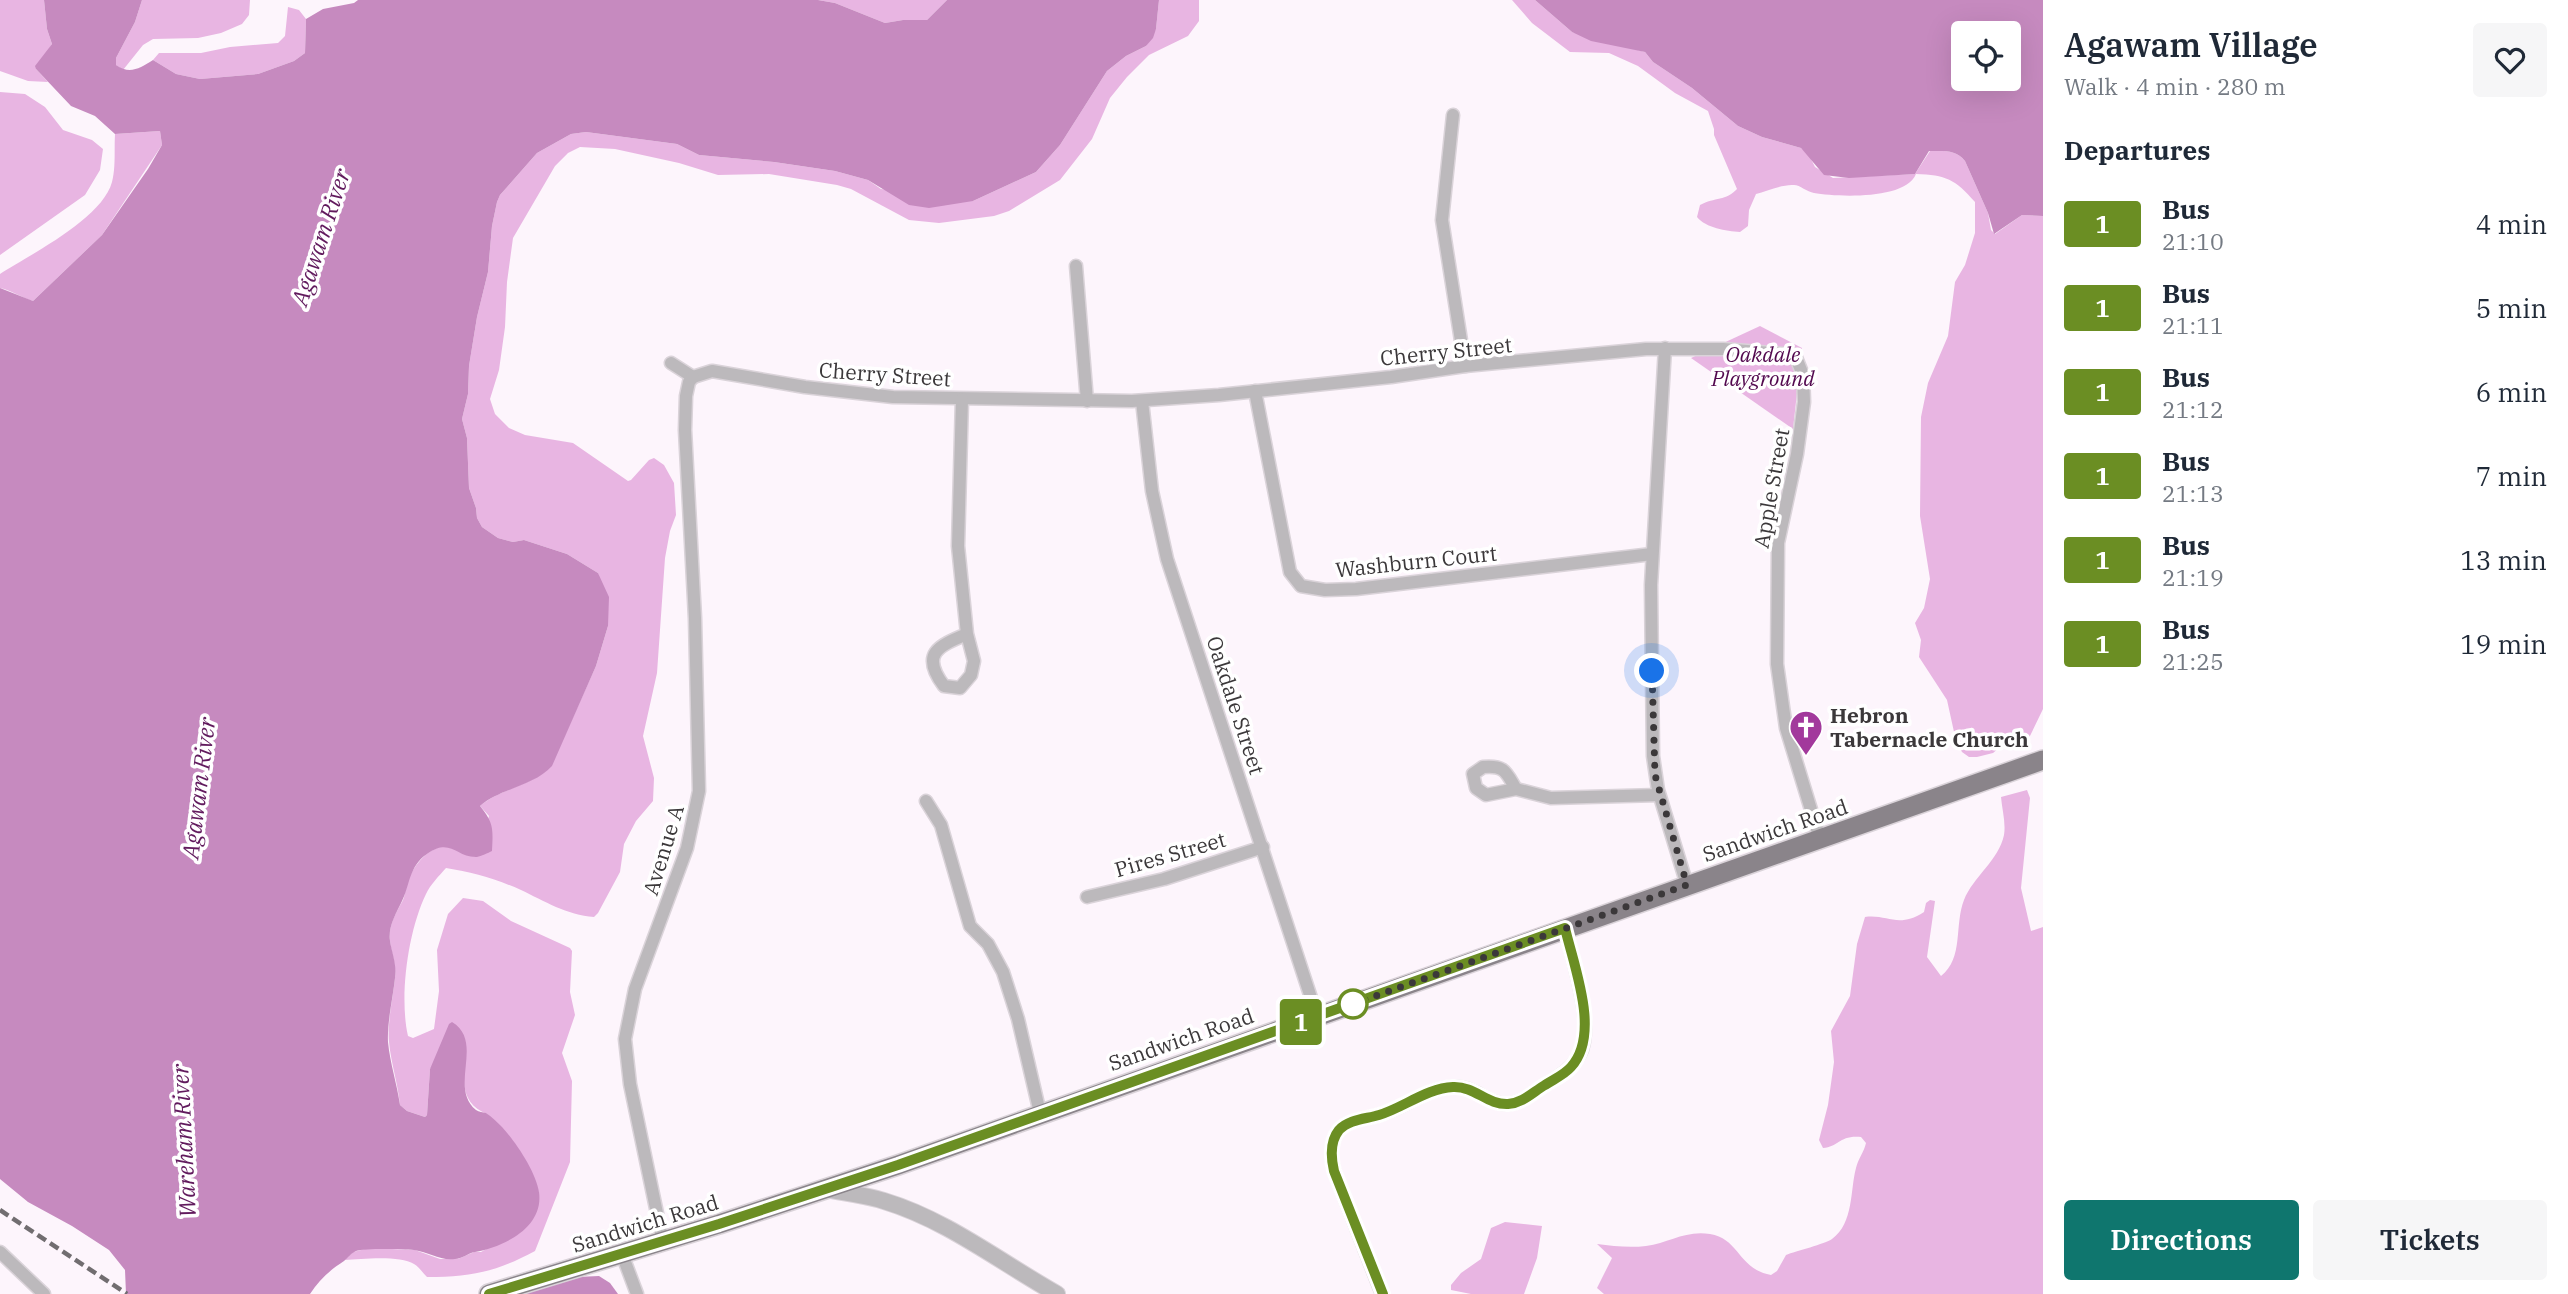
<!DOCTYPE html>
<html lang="en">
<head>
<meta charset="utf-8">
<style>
  :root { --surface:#fff; --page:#f6f6f7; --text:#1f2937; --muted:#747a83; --accent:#0f766e }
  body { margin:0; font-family:"IBM Plex Serif",serif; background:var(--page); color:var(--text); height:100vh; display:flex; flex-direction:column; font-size:26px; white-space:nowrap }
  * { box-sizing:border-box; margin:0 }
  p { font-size:23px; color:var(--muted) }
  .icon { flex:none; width:38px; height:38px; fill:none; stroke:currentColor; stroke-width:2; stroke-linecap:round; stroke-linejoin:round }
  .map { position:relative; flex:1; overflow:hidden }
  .panel { display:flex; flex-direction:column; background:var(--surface); width:525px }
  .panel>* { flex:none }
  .badge { padding:0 14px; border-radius:5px; font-size:24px; line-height:46px }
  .fabs { position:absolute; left:1951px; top:21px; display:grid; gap:14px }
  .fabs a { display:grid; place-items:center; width:70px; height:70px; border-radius:7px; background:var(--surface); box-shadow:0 7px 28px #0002; font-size:35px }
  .you { position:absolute; width:35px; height:35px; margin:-18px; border:5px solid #fff; border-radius:50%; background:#1a73e8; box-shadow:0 0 0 10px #1a73e833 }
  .map>.badge { position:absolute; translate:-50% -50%; box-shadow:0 0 0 4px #fff }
  h2 { padding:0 21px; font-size:26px; line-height:63px }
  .round { display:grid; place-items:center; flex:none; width:74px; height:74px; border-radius:7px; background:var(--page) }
  .headline { display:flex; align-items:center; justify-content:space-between; height:119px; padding:0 21px }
  h1 { font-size:33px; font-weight:600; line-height:52px }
  .button { display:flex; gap:14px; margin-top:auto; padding:14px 21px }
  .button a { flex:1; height:80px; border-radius:7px; background:var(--accent); color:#fff; font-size:28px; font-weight:600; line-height:80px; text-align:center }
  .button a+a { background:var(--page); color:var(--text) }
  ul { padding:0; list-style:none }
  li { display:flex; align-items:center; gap:21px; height:84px; padding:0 21px }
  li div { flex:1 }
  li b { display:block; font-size:26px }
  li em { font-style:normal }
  li .badge { min-width:77px; font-weight:700; text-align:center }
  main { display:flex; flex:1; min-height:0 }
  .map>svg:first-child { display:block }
  .green { fill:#e8b5e2 }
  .water { fill:#c68abf; fill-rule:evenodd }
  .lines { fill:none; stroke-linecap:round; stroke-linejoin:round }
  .minor-casing { stroke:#dad3d9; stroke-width:15 }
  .tertiary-casing { stroke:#dad3d9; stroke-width:18 }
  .primary-casing { stroke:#dad3d9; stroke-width:22 }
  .minor { stroke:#bcb9bc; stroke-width:12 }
  .tertiary { stroke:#bcb9bc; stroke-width:16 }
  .primary { stroke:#8a848a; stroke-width:19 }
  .rail { stroke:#716d70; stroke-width:4.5; stroke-dasharray:10 5; stroke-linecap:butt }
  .line-casing { stroke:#fff; stroke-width:16 }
  .line { stroke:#6b8e23; stroke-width:10 }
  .walk { stroke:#3b383a; stroke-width:7; stroke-dasharray:0 12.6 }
  .stop-dot { fill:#fff; stroke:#6b8e23; stroke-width:3.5 }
  .labels { text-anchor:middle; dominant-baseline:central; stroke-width:7; stroke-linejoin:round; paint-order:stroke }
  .street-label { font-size:21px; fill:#3b383a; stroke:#fff }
  .park-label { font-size:21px; font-style:italic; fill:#52084e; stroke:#fff }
  .poi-label { font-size:21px; font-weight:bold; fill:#3b383a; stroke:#fff; text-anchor:start }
  .water-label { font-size:23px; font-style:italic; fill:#611a5d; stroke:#fff }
</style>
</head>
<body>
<main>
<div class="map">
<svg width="2043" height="1294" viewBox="0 0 2043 1294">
  <rect width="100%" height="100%" fill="#fdf5fc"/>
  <!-- green -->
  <g class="green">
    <path d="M0,0H44L47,29L52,44L36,69L48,82L28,81L0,71Z"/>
    <path d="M142,0H250L249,15L242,24L221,33L198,38L153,39L143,45L123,70L116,65V58L135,22Z"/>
    <path d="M818,0H947L927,20H903L885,23L835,3Z"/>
    <path d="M1159,0H1199V21L1188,36L1149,55L1127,77L1110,98L1092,139L1060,180L1009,211L994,216L939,223L909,220L851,189L837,185L769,174L718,175L679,163L615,149L580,147L568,153L555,166L513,238L507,282L505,327L499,370L490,399L495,414L509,428L525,435L573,443L628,481L631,480L649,460L654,458L664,465L674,483L676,515L670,531L665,558L657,673L643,736L654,778L653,801L636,821L624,844L620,872L598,913L594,917C567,915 544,901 521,890C496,879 472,872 446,868C439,876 430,885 426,894C408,931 399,997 408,1036L413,1038L434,1029L439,991L437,950L448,914L463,898L483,901L511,921L570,948L572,951L570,992L575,1015L562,1053L572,1081L570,1162L535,1251C496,1272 471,1277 427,1277C423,1273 419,1267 414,1264C400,1255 362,1259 345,1260L353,1252L369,1248L415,1250L440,1259H458L474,1252H481C513,1234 534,1233 539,1192L487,1114C472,1108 465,1098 464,1082L434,1064L430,1069L427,1115L425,1117L407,1111L400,1105C398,1084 391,1063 389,1042C387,1025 393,997 395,978C397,962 388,947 390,931C392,919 397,911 402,902C405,897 405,891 406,886C411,870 423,852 440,847C450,844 466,854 476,857L489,816L480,806C501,788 534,785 551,766L596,666L608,626L598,573L567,554L524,540L513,542L498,538L482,527L477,518L476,508L469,488L467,438L462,419L468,394L469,366L477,317L488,272L492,226L497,202L500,195L537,153L571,134L586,132L677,144L699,155L774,162L835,171L868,180L881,189L973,201L1036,172L1060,145L1107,71L1126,56L1146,46L1156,29Z"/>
    <path d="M1512,0H1535L1572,32L1645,52L1653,62L1692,88L1738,126L1762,137L1801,148L1809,155L1815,167L1833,178L1915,174L1930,151C1943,151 1956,149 1965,161L1988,213L1991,230L1995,234L2022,215L2043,216V709L2029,738L2005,743L1993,753L1977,757H1969L1962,752L1956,741L1947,700L1919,657L1921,640L1915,623L1924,608L1930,579L1920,516L1921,417L1928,383L1948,336L1955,282L1965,265L1975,233V202C1955,179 1946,175 1916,174C1906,200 1837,197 1814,193C1807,192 1800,185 1794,185C1783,184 1767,191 1756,194L1749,210L1748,226L1740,232C1726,231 1706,228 1697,217L1700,205C1715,197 1726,201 1737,189L1714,135V129L1708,111L1675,93L1638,66L1609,53L1570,52L1532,23Z"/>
    <path d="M288,7L299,10L306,19L305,53L294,61L258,74L200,79L176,74L153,60L159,53H201L230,47L278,43L285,36Z"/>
    <path d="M0,92L25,94L45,107L63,130L92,140L103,149L100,170L85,195L0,255Z"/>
    <path d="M160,131L162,145L102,235L33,301C22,298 11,290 0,288V274C31,254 102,219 112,182C116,167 114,149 115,134Z"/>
    <path d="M1760,326L1802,348L1793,429L1691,358Z"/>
    <path d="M2027,790L2030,798L2021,888L2031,931L2043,927V1294H1604L1597,1288L1612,1258L1597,1244C1613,1246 1629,1248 1646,1246C1669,1243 1685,1230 1710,1234C1740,1239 1738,1269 1771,1275L1777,1271L1786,1255C1796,1251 1825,1244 1832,1239C1854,1223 1850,1190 1856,1168C1858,1159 1864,1152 1866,1143L1861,1137C1839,1135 1839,1147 1823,1148L1819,1140L1828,1105L1834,1062L1831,1031L1850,996L1857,944L1865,917C1888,914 1898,929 1924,912L1926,903L1930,900L1935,901L1927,957L1941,976C1964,958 1954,925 1964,900C1973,877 1999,860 2004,835C2006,823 2002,809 2001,797Z"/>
    <path d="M1505,1222L1542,1226L1537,1258L1524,1294H1471L1451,1290V1285L1461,1273L1481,1259L1491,1228Z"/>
  </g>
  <!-- water -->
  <g class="water">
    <path d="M44,0H142L135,22L116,58V65C130,75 140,68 153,60L176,74L200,79L258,74L294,61L305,53L306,19L323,9L354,3L358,0H818L835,3L885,23L903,20H927L947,0H1159L1156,29L1153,38L1146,46L1126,56L1107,71L1060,145L1036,172L973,201L929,208L909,205L868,180L835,171L774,162L699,155L677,144L586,132L571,134L537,153L500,195L497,202L492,226L488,272L477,317L469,366L468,394L462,419L467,438L469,488L476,508L477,518L482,527L498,538L513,542L524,540L567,554L598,573L609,597L608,626L596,666L552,766C534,786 501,788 480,806C494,823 493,829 492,851C488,853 481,856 477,857C456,858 451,837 427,854C409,866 410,885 402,901C396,914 388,926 390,941C392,954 397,964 395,978C393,997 387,1023 388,1042C390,1063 397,1084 400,1105L407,1111L425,1117L427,1115L430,1069L449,1024L452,1022C485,1042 448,1087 476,1110C479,1112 483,1112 486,1113C492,1117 498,1123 502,1127C516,1142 536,1172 539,1192C544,1228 503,1247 475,1252C468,1253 462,1259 455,1259C440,1261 429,1252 414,1250C404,1249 364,1248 356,1251C351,1253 348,1258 344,1261C330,1270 319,1280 310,1294H126L125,1270L109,1250L72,1226L28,1202L0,1179V288L33,301L102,235L148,169L162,145L160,131L115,134L95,116L71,106L36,69L35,66L52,44L47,29Z"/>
    <path d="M1535,0H2043V216L2022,215L1994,234L1988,213L1965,161C1956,149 1943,151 1929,151L1915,174L1849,178L1824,175L1801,148L1762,137L1738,126L1692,88L1653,62L1645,52L1591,41L1572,32ZM2009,33V79H1964V33Z"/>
    <path d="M599,1276L610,1283L618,1294H519L577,1277Z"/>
  </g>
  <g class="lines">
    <defs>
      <g id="minor">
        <path d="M1453,115L1442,220L1465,366"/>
        <path d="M1076,266L1087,401"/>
        <path d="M1665,348L1651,585L1653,756L1658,790L1687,885"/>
        <path d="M671,363L693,377"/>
        <path d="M693,377L712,371L805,387L893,397L1132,401L1219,395L1391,377L1465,366L1646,349H1723L1795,355L1803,375L1804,402L1797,454L1778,543L1777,664L1786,728L1820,839"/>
        <path d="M1255,391L1290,572L1301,586L1325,590L1356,589L1652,554"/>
        <path d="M962,399L958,546L967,634L974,661L971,675L960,688L944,686C920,654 938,646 967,634"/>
        <path d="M1142,401L1152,491L1167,559L1317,1016"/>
        <path d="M1516,789C1506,772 1505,765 1483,767L1473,774L1476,788L1486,795L1516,789L1551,798L1659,795"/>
        <path d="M926,801L941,825L970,926L988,944L1003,972L1018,1019L1040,1113"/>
        <path d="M1087,897L1164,879L1263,847"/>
        <path d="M663,1242L630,1084L625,1039L635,989L687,848L699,791L695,618L685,430L686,396L689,382L693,377"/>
        <path d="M0,1252L44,1294"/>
        <path d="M622,1254L637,1294"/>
        <path d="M1382,1294L1334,1171C1331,1158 1330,1141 1339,1130C1349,1119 1366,1119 1379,1115C1404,1108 1427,1088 1453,1087C1475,1085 1487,1105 1508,1104C1523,1103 1533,1092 1545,1085C1559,1076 1572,1069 1580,1054C1595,1027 1572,958 1565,928"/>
      </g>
      <path id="tertiary" d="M825,1189C845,1193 865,1195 884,1201C947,1220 1000,1262 1057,1294"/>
      <path id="primary" d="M489,1294L719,1224L898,1165L2043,760"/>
    </defs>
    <!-- minor casing -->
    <use href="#minor" class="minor-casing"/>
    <!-- tertiary casing -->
    <use href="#tertiary" class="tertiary-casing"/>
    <!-- primary casing -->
    <use href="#primary" class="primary-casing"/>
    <!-- minor -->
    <use href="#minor" class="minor"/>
    <!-- tertiary -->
    <use href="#tertiary" class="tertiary"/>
    <!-- primary -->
    <use href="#primary" class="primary"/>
    <!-- rail -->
    <path class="rail" d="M0,1210L127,1294"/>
  </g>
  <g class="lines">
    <defs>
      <path id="line" d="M489,1294L719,1224L898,1165L1565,928C1574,967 1601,1034 1571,1067C1564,1075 1554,1079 1545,1085C1533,1092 1523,1103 1508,1104C1487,1105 1475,1086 1453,1087C1427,1088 1403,1108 1379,1115C1366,1119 1349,1119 1339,1130C1330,1141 1331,1158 1334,1171L1383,1294"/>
    </defs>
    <!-- line casing -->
    <use href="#line" class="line-casing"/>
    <!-- line -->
    <use href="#line" class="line"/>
    <!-- walk -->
    <path class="walk" d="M1353,1004L1687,885L1655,775L1652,671"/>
  </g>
  <!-- icons -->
  <defs>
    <symbol id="church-pin" viewBox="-11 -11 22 30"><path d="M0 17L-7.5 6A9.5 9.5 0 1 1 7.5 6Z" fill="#a2399c" stroke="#fff"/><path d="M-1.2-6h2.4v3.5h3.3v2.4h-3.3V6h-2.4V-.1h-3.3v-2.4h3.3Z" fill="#fff"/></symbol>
  </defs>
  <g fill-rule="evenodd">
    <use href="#church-pin" x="1787" y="708" width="38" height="52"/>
  </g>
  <!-- markers -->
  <circle class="stop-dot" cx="1353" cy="1004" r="14"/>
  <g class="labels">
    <!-- street labels -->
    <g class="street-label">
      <text transform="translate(1446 351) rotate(-6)">Cherry Street</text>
      <text transform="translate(885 374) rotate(4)">Cherry Street</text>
      <text transform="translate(1771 488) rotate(-80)">Apple Street</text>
      <text transform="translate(1416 561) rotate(-6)">Washburn Court</text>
      <text transform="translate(1236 705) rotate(72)">Oakdale Street</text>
      <text transform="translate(1775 830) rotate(-19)">Sandwich Road</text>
      <text transform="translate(663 850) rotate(-73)">Avenue A</text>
      <text transform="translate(1170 854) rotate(-16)">Pires Street</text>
      <text transform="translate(1181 1039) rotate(-19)">Sandwich Road</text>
      <text transform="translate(645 1223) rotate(-17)">Sandwich Road</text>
    </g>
    <!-- park labels -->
    <g class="park-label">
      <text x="1763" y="354">Oakdale<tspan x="1763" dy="24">Playground</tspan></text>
    </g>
    <!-- poi labels -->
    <g class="poi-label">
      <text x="1830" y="715">Hebron<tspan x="1830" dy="24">Tabernacle Church</tspan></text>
    </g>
    <!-- water labels -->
    <g class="water-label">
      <text transform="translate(320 237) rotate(-72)">Agawam River</text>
      <text transform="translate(198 788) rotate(-83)">Agawam River</text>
      <text transform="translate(183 1141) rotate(-93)">Wareham River</text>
    </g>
  </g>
</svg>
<div class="fabs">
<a><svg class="icon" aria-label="locate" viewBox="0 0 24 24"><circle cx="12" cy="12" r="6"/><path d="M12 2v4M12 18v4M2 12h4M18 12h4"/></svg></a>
</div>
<div class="you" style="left:1652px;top:671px"></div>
<b class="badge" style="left:1301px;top:1022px;background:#6b8e23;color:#fff">1</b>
</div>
<section class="panel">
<div class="headline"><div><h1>Agawam Village</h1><p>Walk · 4 min · 280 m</p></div><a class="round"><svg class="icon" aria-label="heart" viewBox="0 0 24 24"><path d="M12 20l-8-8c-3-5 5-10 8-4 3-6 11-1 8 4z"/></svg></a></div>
<h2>Departures</h2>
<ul>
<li><span class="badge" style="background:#6b8e23;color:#fff">1</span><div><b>Bus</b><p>21:10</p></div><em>4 min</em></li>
<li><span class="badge" style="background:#6b8e23;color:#fff">1</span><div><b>Bus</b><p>21:11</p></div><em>5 min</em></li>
<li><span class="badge" style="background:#6b8e23;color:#fff">1</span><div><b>Bus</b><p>21:12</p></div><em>6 min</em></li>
<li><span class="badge" style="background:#6b8e23;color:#fff">1</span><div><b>Bus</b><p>21:13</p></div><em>7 min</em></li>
<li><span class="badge" style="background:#6b8e23;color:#fff">1</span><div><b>Bus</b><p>21:19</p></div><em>13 min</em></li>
<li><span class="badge" style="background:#6b8e23;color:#fff">1</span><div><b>Bus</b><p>21:25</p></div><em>19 min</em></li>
</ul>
<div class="button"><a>Directions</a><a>Tickets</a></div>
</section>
</main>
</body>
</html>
